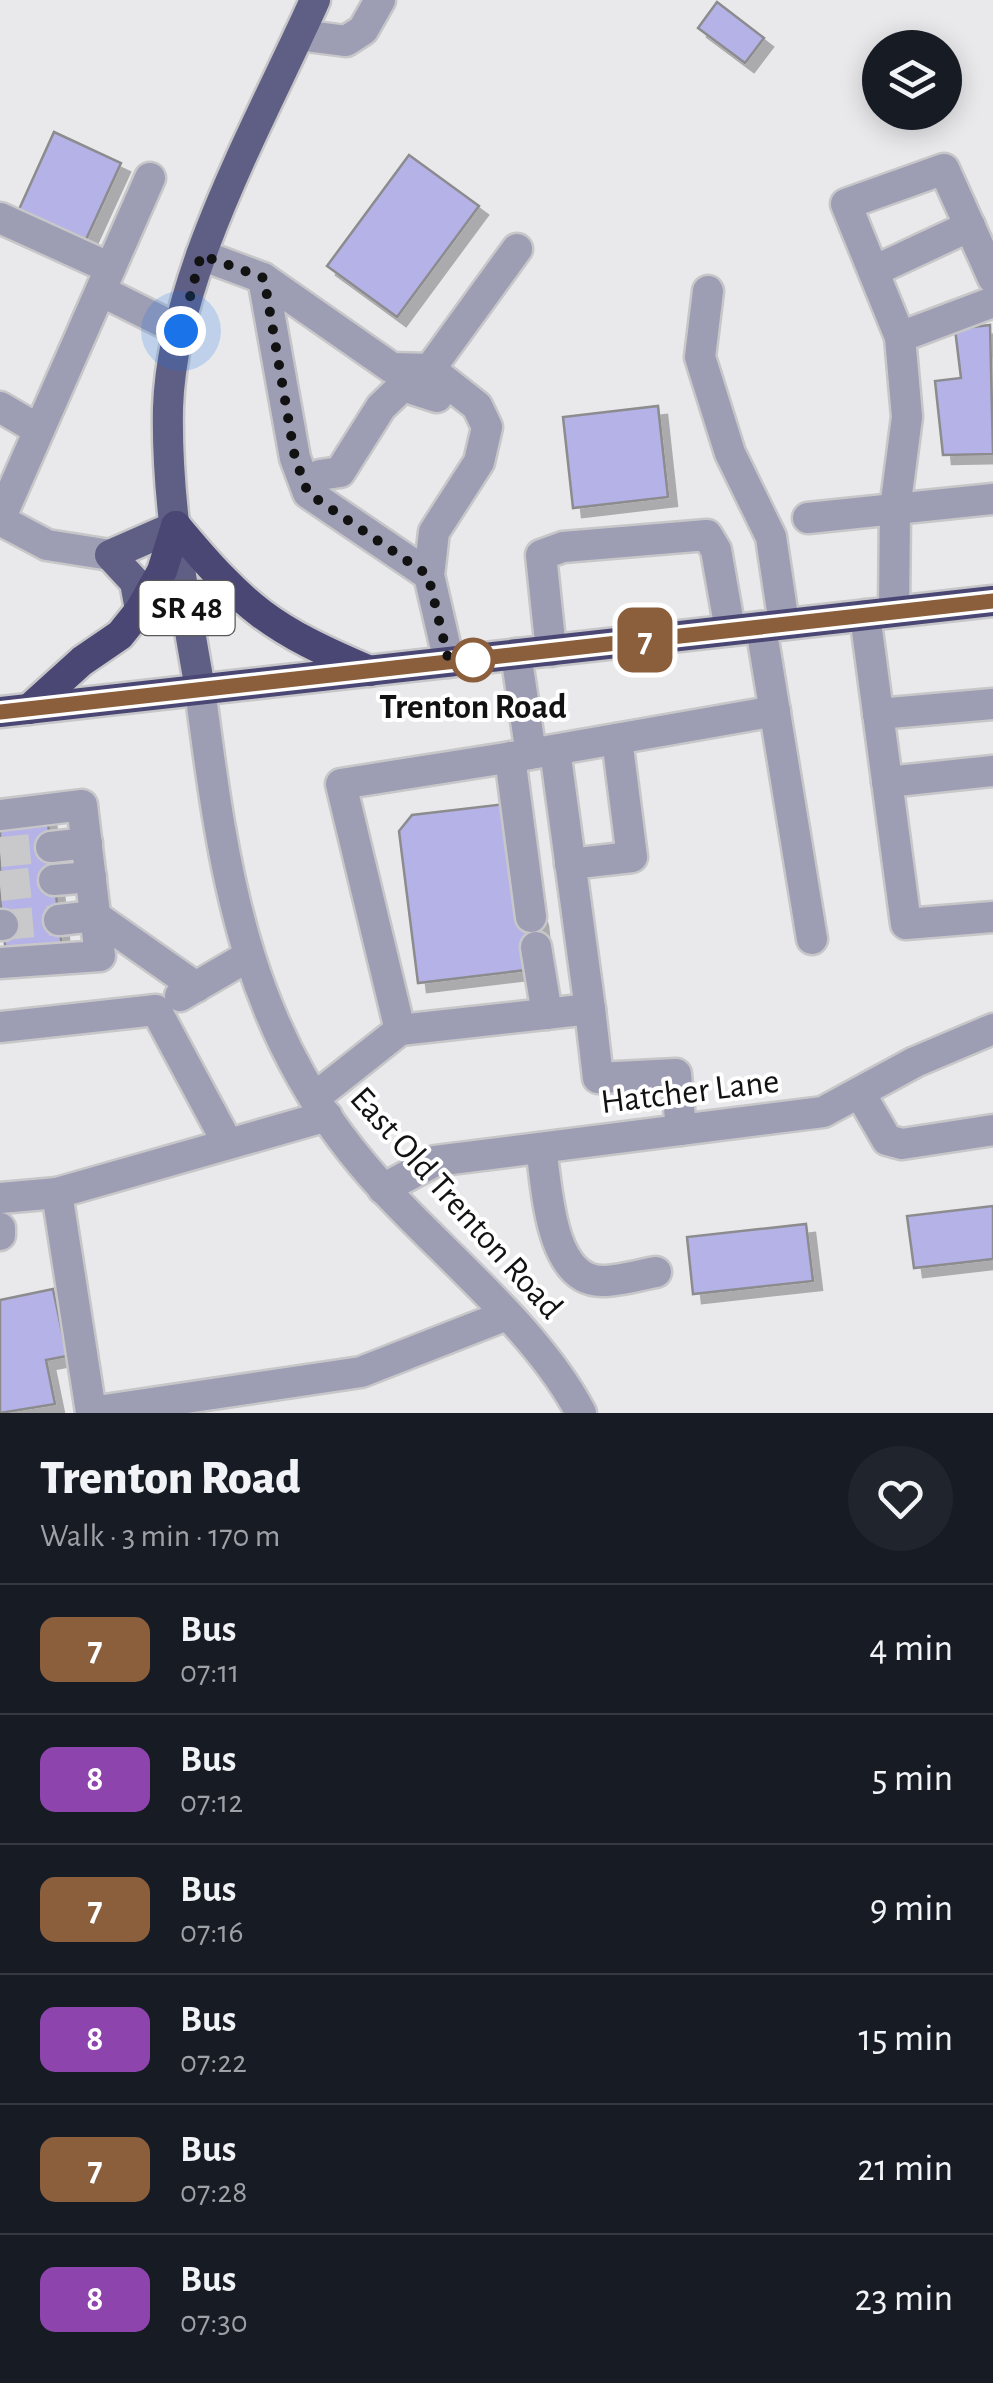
<!DOCTYPE html>
<html lang="en">
<head>
<meta charset="utf-8">
<style>
  :root { --surface:#171b24; --page:#20242c; --text:#f1f3f6; --muted:#9ea1a6; --line:#363941 }
  body { margin:0; font-family:"Alegreya Sans",sans-serif; background:var(--page); color:var(--text); height:100vh; display:flex; flex-direction:column; font-size:38px; white-space:nowrap }
  * { box-sizing:border-box; margin:0 }
  p { font-size:32px; color:var(--muted) }
  .icon { flex:none; width:55px; height:55px; fill:none; stroke:currentColor; stroke-width:2; stroke-linecap:round; stroke-linejoin:round }
  .map { position:relative; height:1413px; overflow:hidden }
  .drawer { display:flex; flex-direction:column; background:var(--surface); flex:1 }
  .drawer>* { flex:none }
  .badge { padding:0 20px; border-radius:15px; font-size:35px; line-height:65px }
  .buttons { position:absolute; left:862px; top:30px; display:grid; gap:20px }
  .buttons a { display:grid; place-items:center; width:100px; height:100px; border-radius:50%; background:var(--surface); box-shadow:0 5px 25px #0003; font-size:50px }
  .you { position:absolute; width:50px; height:50px; margin:-25px; border:8px solid #fff; border-radius:50%; background:#1a73e8; box-shadow:0 0 0 15px #1a73e833 }
  .map>.badge { position:absolute; translate:-50% -50%; box-shadow:0 0 0 5px #fff }
  .round { display:grid; place-items:center; flex:none; width:105px; height:105px; border-radius:52px; background:var(--page) }
  .summary { display:flex; align-items:center; justify-content:space-between; height:170px; padding:0 40px }
  h1 { font-size:48px; font-weight:800; line-height:75px }
  ul { padding:0; list-style:none }
  li { display:flex; align-items:center; gap:30px; height:130px; padding:0 40px; border-top:2px solid var(--line) }
  li div { flex:1 }
  li b { display:block; font-size:38px }
  li em { font-style:normal }
  li .badge { min-width:110px; font-weight:700; text-align:center }
  .map>svg:first-child { display:block }
  .building { fill:#b4b2e7; stroke:#8c8c8f; stroke-width:2.5; filter:url(#shadow) }
  .lines { fill:none; stroke-linecap:round; stroke-linejoin:round }
  .minor-tunnel { stroke:#c9c9cb; stroke-width:30; stroke-dasharray:30 15; stroke-linecap:butt }
  .minor-casing { stroke:#c7c7c9; stroke-width:35 }
  .major-casing { stroke:#c7c7c9; stroke-width:35 }
  .highway-casing { stroke:#c7c7c9; stroke-width:35 }
  .minor { stroke:#9d9db4; stroke-width:30 }
  .major { stroke:#5f5e85; stroke-width:30 }
  .highway { stroke:#4a4774; stroke-width:30 }
  .line-casing { stroke:#fff; stroke-width:22 }
  .line { stroke:#8b5e3c; stroke-width:15 }
  .walk { stroke:#121213; stroke-width:10; stroke-dasharray:0 18 }
  .stop-dot { fill:#fff; stroke:#8b5e3c; stroke-width:5 }
  .labels { text-anchor:middle; dominant-baseline:central; stroke-width:8; stroke-linejoin:round; paint-order:stroke }
  .shield { fill:#fff; stroke:#59595a; stroke-width:2.5 }
  .shield-label { font-size:32px; font-weight:bold; fill:#121213 }
  .stop-label { font-size:35px; font-weight:bold; fill:#121213; stroke:#fff }
  .street-label { font-size:35px; fill:#121213; stroke:#fff }
</style>
</head>
<body>
<div class="map">
<svg width="993" height="1413" viewBox="0 0 993 1413">
  <defs>
    <filter id="shadow"><feDropShadow dx="9" dy="9" stdDeviation="0" flood-color="#0004"/></filter>
  </defs>
  <rect width="100%" height="100%" fill="#e9e9ec"/>
  <!-- building -->
  <g class="building">
    <path d="M717,2L764,38L745,63L698,28Z"/>
    <path d="M54,132L121,163L83,246L16,216Z"/>
    <path d="M409,155L479,206L397,317L327,266Z"/>
    <path d="M990,325L993,454L943,455L935,381L961,378L955,329Z"/>
    <path d="M658,406L668,497L573,508L563,417Z"/>
    <path d="M505,804L539,917L542,946L526,970L418,983L399,831L412,815Z"/>
    <path d="M47,814L62,948L6,954L0,899V819Z"/>
    <path d="M993,1206V1259L914,1268L907,1216Z"/>
    <path d="M806,1224L813,1281L693,1294L687,1237Z"/>
    <path d="M53,1289L67,1356L46,1360L55,1404L0,1413V1300Z"/>
  </g>
  <g class="lines">
    <!-- minor-tunnel -->
    <g class="minor-tunnel">
      <path d="M0,852L51,847"/>
      <path d="M0,886L54,880"/>
      <path d="M3,925L59,920"/>
    </g>
    <defs>
      <g id="minor">
        <path d="M299,35L346,41L363,30L380,0"/>
        <path d="M0,218L110,268"/>
        <path d="M201,255L263,278L392,368L430,369L477,406L487,427L479,462L434,532L429,575L449,662"/>
        <path d="M874,271L970,226"/>
        <path d="M263,278L295,458L308,493L429,575"/>
        <path d="M993,278L944,169L846,204L900,337L907,417L895,509L993,499"/>
        <path d="M101,291L181,331"/>
        <path d="M708,291L700,357L730,453L771,537L784,624"/>
        <path d="M900,337L993,302"/>
        <path d="M430,369L517,249"/>
        <path d="M0,407L39,430"/>
        <path d="M320,475L340,472L381,407L403,386L437,397"/>
        <path d="M808,518L895,509L894,611"/>
        <path d="M0,519L150,178"/>
        <path d="M0,520L47,545L110,555"/>
        <path d="M865,615L906,924L993,917"/>
        <path d="M761,627L812,939"/>
        <path d="M551,651L541,555L563,547L707,535L716,550L730,630"/>
        <path d="M200,689C225,883 246,1041 386,1191C449,1259 538,1331 581,1413"/>
        <path d="M878,714L993,704"/>
        <path d="M536,753L775,711"/>
        <path d="M510,757L531,917"/>
        <path d="M887,782L993,771"/>
        <path d="M0,815L82,805L100,956L0,963"/>
        <path d="M51,847L87,843"/>
        <path d="M570,864L632,857L617,739"/>
        <path d="M54,880L91,877"/>
        <path d="M59,920L95,916L196,987"/>
        <path d="M0,925H3"/>
        <path d="M536,947L547,1014"/>
        <path d="M180,996L247,957"/>
        <path d="M590,1009L598,1078L676,1074L681,1130"/>
        <path d="M0,1027L156,1010L228,1144"/>
        <path d="M400,1030L590,1009L555,750"/>
        <path d="M861,1095L887,1140L902,1144L993,1130"/>
        <path d="M314,1098L400,1030L341,784L531,754L516,654"/>
        <path d="M327,1116L57,1193L91,1412L361,1372L504,1316"/>
        <path d="M541,1148C547,1185 549,1281 602,1281C619,1281 639,1275 656,1272"/>
        <path d="M383,1189L435,1161L823,1112L915,1062L993,1029"/>
        <path d="M0,1198L57,1193"/>
        <path d="M0,1228V1235"/>
      </g>
      <g id="major">
        <path d="M140,610L135,582L110,555L176,526"/>
        <path d="M200,689C184,598 166,501 168,408C172,275 261,121 315,0"/>
      </g>
      <g id="highway">
        <path d="M176,526C245,609 271,629 370,671"/>
        <path d="M29,709L82,661L120,635L140,610L162,571L176,526"/>
        <path d="M0,712L993,601"/>
      </g>
    </defs>
    <!-- minor casing -->
    <use href="#minor" class="minor-casing"/>
    <!-- major casing -->
    <use href="#major" class="major-casing"/>
    <!-- highway casing -->
    <use href="#highway" class="highway-casing"/>
    <!-- minor -->
    <use href="#minor" class="minor"/>
    <!-- major -->
    <use href="#major" class="major"/>
    <!-- highway -->
    <use href="#highway" class="highway"/>
  </g>
  <g class="lines">
    <defs>
      <path id="line" d="M0,712L993,601"/>
    </defs>
    <!-- line casing -->
    <use href="#line" class="line-casing"/>
    <!-- line -->
    <use href="#line" class="line"/>
    <!-- walk -->
    <path class="walk" d="M181,331L201,255L264,278L295,458L308,493L428,575L449,662L473,660"/>
  </g>
  <!-- markers -->
  <circle class="stop-dot" cx="473" cy="660" r="20"/>
  <g class="labels">
    <!-- shield labels -->
    <rect class="shield" x="139.5" y="581" width="95" height="54" rx="8"/>
    <g class="shield-label">
      <text x="187" y="608">SR 48</text>
    </g>
    <!-- stop labels -->
    <g class="stop-label">
      <text x="473" y="707">Trenton Road</text>
    </g>
    <!-- street labels -->
    <g class="street-label">
      <text transform="translate(690 1092) rotate(-7)">Hatcher Lane</text>
      <text transform="translate(456 1203) rotate(48)">East Old Trenton Road</text>
    </g>
  </g>
</svg>
<div class="buttons">
<a><svg class="icon" aria-label="layers" viewBox="0 0 24 24"><path d="M12 4l9 5-9 5-9-5zM3 14l9 5 9-5"/></svg></a>
</div>
<div class="you" style="left:181px;top:331px"></div>
<b class="badge" style="left:645px;top:640px;background:#8b5e3c;color:#fff">7</b>
</div>
<section class="drawer">
<div class="summary"><div><h1>Trenton Road</h1><p>Walk · 3 min · 170 m</p></div><a class="round"><svg class="icon" aria-label="heart" viewBox="0 0 24 24"><path d="M12 20l-8-8c-3-5 5-10 8-4 3-6 11-1 8 4z"/></svg></a></div>
<ul>
<li><span class="badge" style="background:#8b5e3c;color:#fff">7</span><div><b>Bus</b><p>07:11</p></div><em>4 min</em></li>
<li><span class="badge" style="background:#8e44ad;color:#fff">8</span><div><b>Bus</b><p>07:12</p></div><em>5 min</em></li>
<li><span class="badge" style="background:#8b5e3c;color:#fff">7</span><div><b>Bus</b><p>07:16</p></div><em>9 min</em></li>
<li><span class="badge" style="background:#8e44ad;color:#fff">8</span><div><b>Bus</b><p>07:22</p></div><em>15 min</em></li>
<li><span class="badge" style="background:#8b5e3c;color:#fff">7</span><div><b>Bus</b><p>07:28</p></div><em>21 min</em></li>
<li><span class="badge" style="background:#8e44ad;color:#fff">8</span><div><b>Bus</b><p>07:30</p></div><em>23 min</em></li>
</ul>
</section>
</body>
</html>
